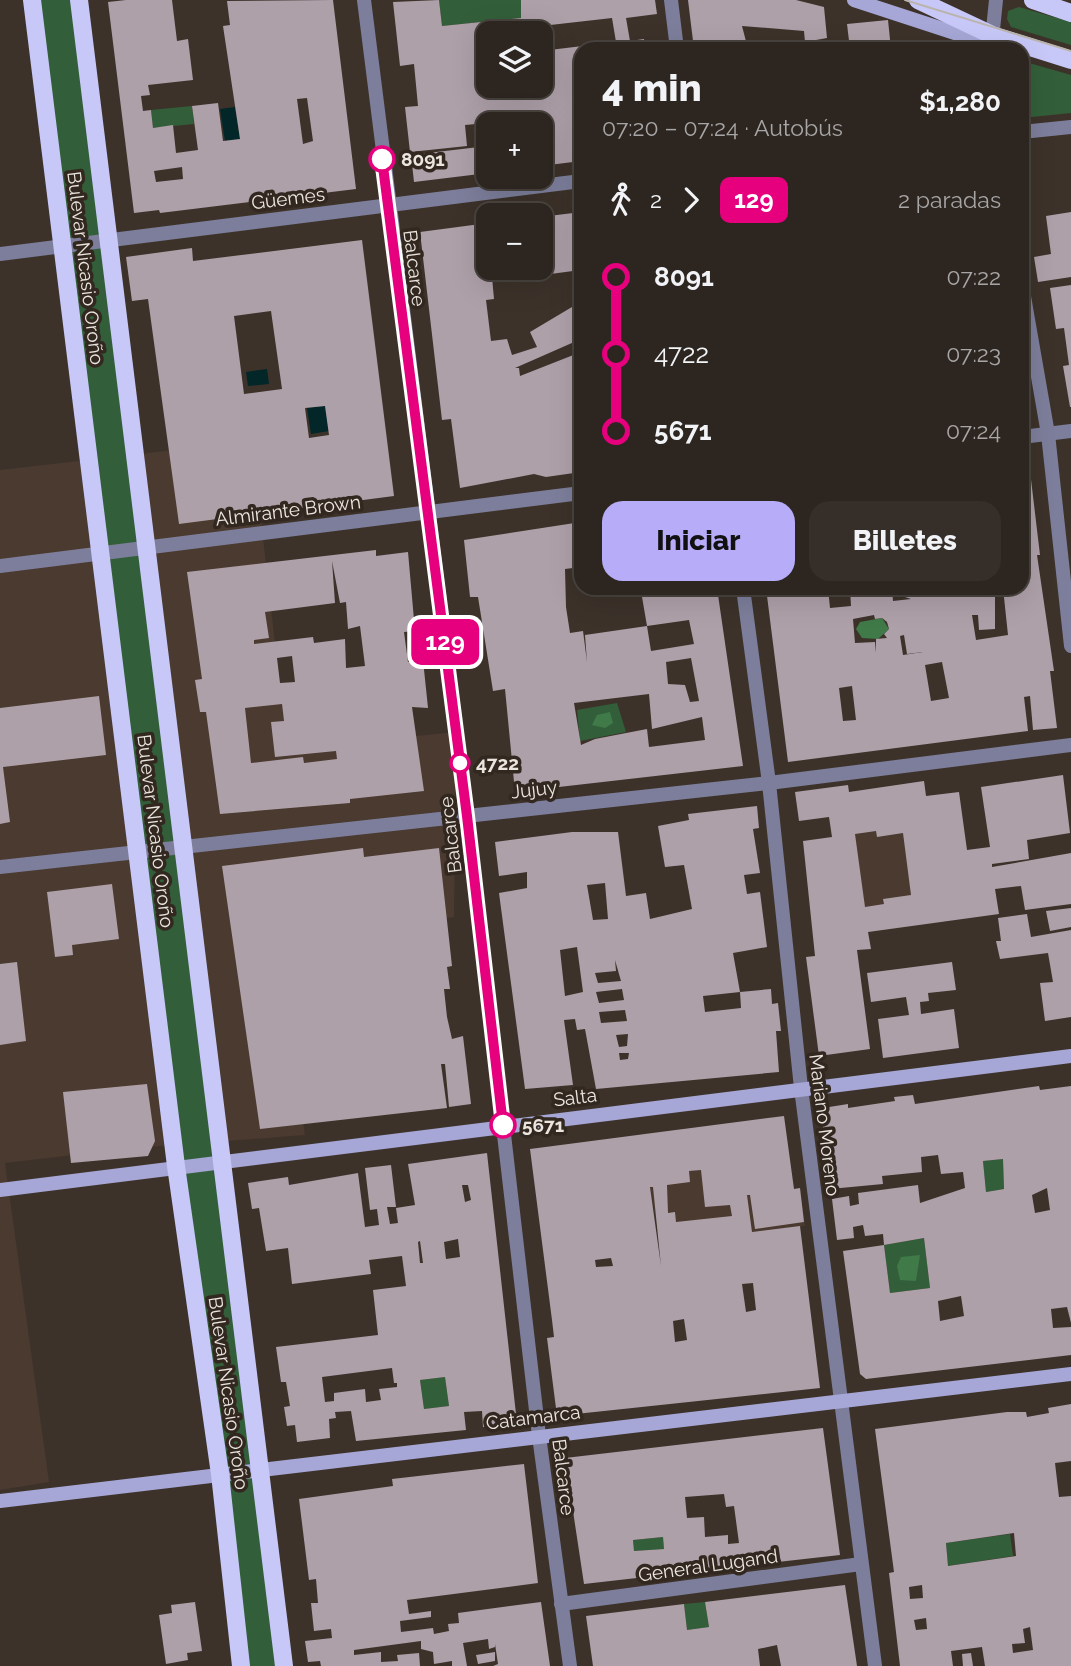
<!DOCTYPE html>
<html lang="es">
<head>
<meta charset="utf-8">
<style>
  :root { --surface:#2d2620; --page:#352e29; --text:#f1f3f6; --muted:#a7a5a5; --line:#48433e; --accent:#b6acf8 }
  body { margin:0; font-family:Raleway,sans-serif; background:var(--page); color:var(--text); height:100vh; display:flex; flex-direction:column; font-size:26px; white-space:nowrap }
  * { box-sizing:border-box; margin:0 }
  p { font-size:23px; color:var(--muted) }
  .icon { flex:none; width:38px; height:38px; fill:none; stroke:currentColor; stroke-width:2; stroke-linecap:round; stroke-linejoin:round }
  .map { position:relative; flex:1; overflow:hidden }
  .side { position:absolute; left:574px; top:42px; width:455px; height:553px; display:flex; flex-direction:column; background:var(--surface); border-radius:21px; box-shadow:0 7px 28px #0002,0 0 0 2px var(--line) }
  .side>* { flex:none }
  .badge { padding:0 14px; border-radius:10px; font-size:24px; line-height:46px }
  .buttons { position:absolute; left:476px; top:21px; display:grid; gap:14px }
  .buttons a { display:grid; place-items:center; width:77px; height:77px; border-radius:14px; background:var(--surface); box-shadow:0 7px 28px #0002,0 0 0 2px var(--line); font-size:35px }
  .map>.badge { position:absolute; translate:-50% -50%; box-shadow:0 0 0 4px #fff }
  .legs { display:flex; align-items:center; gap:10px; height:77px; padding:0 28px; font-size:23px }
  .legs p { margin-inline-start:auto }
  .overview { display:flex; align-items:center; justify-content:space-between; height:119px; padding:0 28px }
  h1 { font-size:38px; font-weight:800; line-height:52px }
  .action { display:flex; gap:14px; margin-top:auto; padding:14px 28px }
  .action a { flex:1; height:80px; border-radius:21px; background:var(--accent); color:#111; font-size:28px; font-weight:800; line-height:80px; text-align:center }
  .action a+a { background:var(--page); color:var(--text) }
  ul { padding:0 28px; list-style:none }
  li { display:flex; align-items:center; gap:24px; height:77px; font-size:26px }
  li i { display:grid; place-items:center; width:10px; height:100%; margin:0 9px; background:currentColor }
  li i::after { content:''; width:18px; height:18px; margin:-9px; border:5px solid; border-radius:50%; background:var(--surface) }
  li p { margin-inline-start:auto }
  li:first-child i { background:linear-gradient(#0000 50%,currentColor 0) }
  li:last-child i { background:linear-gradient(currentColor 50%,#0000 0) }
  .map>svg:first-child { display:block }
  .built { fill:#4a3a2f }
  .green { fill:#325f39 }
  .forest { fill:#407a49 }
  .water { fill:#032629 }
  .building { fill:#aea0a9; fill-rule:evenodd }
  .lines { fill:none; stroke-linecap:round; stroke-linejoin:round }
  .street { stroke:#7d7e9b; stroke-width:14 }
  .secondary { stroke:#a6a7d6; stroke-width:14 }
  .primary { stroke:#c7c8f8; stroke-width:18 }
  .tram { stroke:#bbb4ad; stroke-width:2 }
  .line-1-casing { stroke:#fff; stroke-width:16 }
  .line-1 { stroke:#e6007e; stroke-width:10 }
  .stop-1-dot { fill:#fff; stroke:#e6007e; stroke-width:3.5 }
  .labels { text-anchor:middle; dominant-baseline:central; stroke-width:7; stroke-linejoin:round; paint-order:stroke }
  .stop-label { font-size:19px; font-weight:bold; fill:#ebe5df; stroke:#322820; text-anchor:start }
  .street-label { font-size:19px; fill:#ebe5df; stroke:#322820 }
</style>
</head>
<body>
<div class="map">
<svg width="1071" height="1666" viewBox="0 0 1071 1666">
  <rect width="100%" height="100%" fill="#3c322a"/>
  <!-- built -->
  <g class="built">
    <path d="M252,441L287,749L456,732L454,917L278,941L305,1135L134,1148L5,1163L49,1482L0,1490V470Z"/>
    <path d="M924,781L943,922L868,932L849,792Z"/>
    <path d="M683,1129L689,1171L711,1168L739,1196L800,1188L805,1226L752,1232L664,1266L641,1134Z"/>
  </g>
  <!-- green -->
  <g class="green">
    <path d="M32,0H79L284,1666H241Z"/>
    <path d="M439,0H521V18L442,26Z"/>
    <path d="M1019,7L1071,22V45L1011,27L1007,19L1008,11Z"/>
    <path d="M1022,61L1071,75V113L1022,118Z"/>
    <path d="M192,106L194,124L153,128L151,110Z"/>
    <path d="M617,703L626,732L580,741L577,710Z"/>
    <path d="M1003,1159L1004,1189L986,1192L983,1161Z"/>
    <path d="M924,1238L930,1288L890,1293L884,1245Z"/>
    <path d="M445,1377L449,1406L424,1409L420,1380Z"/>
    <path d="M1010,1534L1013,1556L948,1566L946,1543Z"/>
    <path d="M663,1537L664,1549L634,1551L633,1540Z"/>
    <path d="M705,1602L709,1627L687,1630L684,1604Z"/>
  </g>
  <!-- forest -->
  <g class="forest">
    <path d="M882,618L889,629L878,639L862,638L856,629L860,622Z"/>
    <path d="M610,712L613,723L605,728L592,725L597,715Z"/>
    <path d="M920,1255L916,1281L900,1280L897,1266L901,1257Z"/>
  </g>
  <!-- water -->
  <g class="water">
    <path d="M235,107L240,139L225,141L220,109Z"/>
    <path d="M267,369L269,384L248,386L246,372Z"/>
    <path d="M325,406L329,431L311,434L307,408Z"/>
  </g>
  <!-- building -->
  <g class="building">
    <path d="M126,0H172L177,41L188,39L193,80L148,85L150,95L141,96L143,111L151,110L153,128L173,125L176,153L198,150L192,106L218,103L223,141L240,139L223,26L230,25L227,1L333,0L356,189L160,213L159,210L134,213L108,2ZM307,98L313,141L303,144L297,99ZM182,167L183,179L156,182L154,171Z"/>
    <path d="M439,0L442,26L521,18V0H655L657,14L626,18L630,41L644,39L645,49H581V161L541,166V124H488V173L414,182L411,155L479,147L476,124L465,125L467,146L410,152L405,107L418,106L414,64L400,66L393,2ZM612,18L616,42L541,51V86H488V33H523L522,20L524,28Z"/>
    <path d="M688,0H796L824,7L827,38L805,42L804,31L742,26L748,49H694Z"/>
    <path d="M888,20L891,49H850L847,24Z"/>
    <path d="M581,212V339L515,368H519L520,376L581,352V380L578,382L581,395V472L546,477L534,474L460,488L451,419L442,420L420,232L488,223V268H541V217ZM542,270L543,275L573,271L577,304L530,332L537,347L512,355L507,339L491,341L486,300L494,299L492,277Z"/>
    <path d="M1071,212V277L1038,282L1034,257L1051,254L1046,216Z"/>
    <path d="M362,240L394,496L179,524L148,299L132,301L126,257L192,248L193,261ZM271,311L282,389L244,394L234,316ZM325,406L329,435L309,438L305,408Z"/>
    <path d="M1071,285V407H1070L1063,366L1069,365L1064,328L1056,329L1050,288Z"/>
    <path d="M1030,471L1040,555H1037L1054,671H1050L1057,728L1033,730L1030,696L1024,697L1028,731L788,762L766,588H828L830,608L851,606L850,588H892L893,601L911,599L905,597L904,588L995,589V629L979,630L978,615H972L976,640L1008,635L1003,588H1022V472ZM874,615L875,619L882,618L887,622L889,629L884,634L887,638L876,639V653L875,642L855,643L853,619ZM904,635L907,654L923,652L903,655L900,636ZM942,662L949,698L931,701L925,665ZM852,686L856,720L843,721L839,688Z"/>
    <path d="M581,522V567L565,569L566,607L570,633L583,631L587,662L585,635L647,626L651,651L694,644L689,620L647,626L641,591L652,588H717L743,766L515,792L505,689L493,691L478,597H470L464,540ZM691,658L699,701L690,702L685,685L668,684L666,662ZM649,694L652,729L702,717L705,740L649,747L647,729L595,739L581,745L574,703Z"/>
    <path d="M376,550V556L408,552L415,631L404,632L408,662L423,660L428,708L412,707L424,791L350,799V803L220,814L206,712H200L195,680L202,679L187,572ZM332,561L340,603L346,602L348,629L360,626L365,666L346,668L345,639L314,643L313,637L254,644V640L269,638L265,612L335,603ZM292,656L295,682L280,683L277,658ZM282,704L284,721L271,722L275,757L336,751L337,759L304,763L303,757L251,763L245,708Z"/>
    <path d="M99,696L106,755L3,767L10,822L0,824V708Z"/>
    <path d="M1063,775L1070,833L1027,840L1029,859L992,864V867L1071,853V904L1025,910L1021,886L995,889L999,914L868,932L871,949L857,950L870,1049L819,1056L806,957L815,956L803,841L832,837L829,817L799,821L795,792L848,785L849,792L924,781L926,796L959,792L967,850L990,847L981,787ZM876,831L877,837L903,833L911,895L883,899L884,904L865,907L855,834Z"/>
    <path d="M757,806L759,828L753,829L760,873L744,875L747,894L760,892L767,947L733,953L740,992L703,996L705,1012L741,1008L740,992L771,989L772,1004L778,1003L781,1031H776L779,1072L596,1089L585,1029L577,1030L575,1019L564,1020L573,1085L525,1089L499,893L527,888V872L499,876L495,842L572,832H618L626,896L646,893L650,919L692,909L684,865L665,867L658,826L689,820L688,814ZM605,883L608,919L593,920L587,885ZM577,947L583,992L565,996L560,950ZM615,960L621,981L598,983L595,973L616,971ZM622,989L624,1000L599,1003L596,992ZM625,1010L627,1021L601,1023L599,1012ZM628,1034L627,1046L619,1047L616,1035ZM619,1053H629L628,1059L620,1060Z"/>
    <path d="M363,848L364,857L439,848L452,966L447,967L450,989H444L447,1017L452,1039L463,1036L471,1104L449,1107L445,1064H441L447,1108L260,1129L222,866Z"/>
    <path d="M112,884L119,939L72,945L73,955L55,957L47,892Z"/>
    <path d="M1071,908V927L1050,931L1046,911Z"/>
    <path d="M1027,914L1031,937L1071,930V1017L1045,1021L1040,983L1053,982L1048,953L1000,959L996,941H1001L998,918Z"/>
    <path d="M17,962L26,1041L0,1045V964Z"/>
    <path d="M952,962L956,990L928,993L929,1001L920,1002L921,1014L954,1009L959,1048L883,1058L878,1019L909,1015L906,997L871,1002L867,973Z"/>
    <path d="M147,1084L155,1141L148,1156L71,1163L63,1092Z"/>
    <path d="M1039,1086L1040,1090L1071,1086V1323L1067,1307L1051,1309L1053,1328L1071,1327V1355L866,1379L860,1374L843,1251L884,1245L890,1293L930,1288L924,1238L884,1245L883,1234L865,1236L863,1225L853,1227L854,1238L837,1240L832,1199L849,1196L850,1206L859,1204L858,1193L918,1185L920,1203L965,1188L963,1172L941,1174L938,1155L921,1157L922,1172L882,1176L883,1184L830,1189L821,1112L823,1108L848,1104V1108L895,1101L894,1097L913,1095L915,1104ZM1003,1159L1004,1189L986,1192L983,1161ZM1047,1188L1050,1210L1035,1213L1032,1195ZM961,1296L964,1316L940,1321L938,1301Z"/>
    <path d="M784,1116L794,1189L800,1188L804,1222L755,1229L750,1195H747L752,1232L800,1226L820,1388L557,1416L547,1338L554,1337L552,1320L530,1149ZM701,1170L705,1207L730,1205L732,1216L676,1222L675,1212L668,1213L667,1185L690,1182L689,1171ZM650,1187H653L661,1266ZM611,1258L613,1266L596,1267L595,1260ZM753,1283L756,1310L746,1312L742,1284ZM684,1319L687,1340L675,1342L673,1321Z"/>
    <path d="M487,1153L517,1423L483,1427L482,1411L464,1412L466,1430L356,1441L351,1411L335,1412L336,1418L329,1419L330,1438L297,1442L295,1425L287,1426L284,1407L290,1406L286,1382H281L276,1347L378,1335L373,1290L406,1286L402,1256L369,1260L371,1274L292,1284L288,1248L266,1251L259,1208L252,1209L248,1183L288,1177L289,1185L358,1173L365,1227L379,1225L377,1209L370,1210L365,1168L391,1165L396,1207H387L390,1224L398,1223L396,1208L415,1205L408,1164ZM462,1185H468L471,1200L465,1202ZM458,1239L460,1257L446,1259L444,1242ZM420,1241L423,1263H420L418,1242ZM392,1368L394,1383H397V1387L379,1389L381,1400L366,1402L365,1389L334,1393V1401L325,1402L322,1377ZM445,1377L449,1406L424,1409L420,1380Z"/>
    <path d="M1071,1404V1461L1055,1463L1059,1497L1071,1496V1666H985L982,1647L951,1651L953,1666H900L889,1573L894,1572L875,1429L1007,1412H1026L1027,1417L1049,1413L1048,1408ZM1014,1533L1016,1556L948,1566L946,1543ZM922,1585L923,1598L910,1599L909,1587ZM926,1618L927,1629L916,1630L914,1620ZM1030,1627L1033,1650L1013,1653L1012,1644L1025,1643L1023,1629Z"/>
    <path d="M823,1428L840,1555L584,1584L565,1458ZM724,1494L726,1507L734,1506L739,1543L728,1544V1535L705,1537L704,1517L687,1518L685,1497ZM663,1537L664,1549L634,1551L633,1540Z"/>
    <path d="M524,1464L538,1583L407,1600L409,1614L431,1611V1617L400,1621L401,1632L433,1628L434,1634L449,1631L448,1624L459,1623L458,1613L541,1602L550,1666H493L498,1664L495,1644V1647L489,1649L488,1639L463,1643L467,1666H452V1661L434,1664L433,1652L421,1649V1641L354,1650V1655L381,1652V1662L398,1661L397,1655L419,1653L420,1666H321L320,1661L308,1662L305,1641L332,1638L331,1629L314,1631L311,1603H318L316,1579L309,1580L299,1499L393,1486L392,1479Z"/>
    <path d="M845,1585L857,1666H781L777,1645L758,1649L760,1666H593L586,1616L684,1604L687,1630L709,1627L705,1602Z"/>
    <path d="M195,1602L202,1651L187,1653L188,1660L166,1664L159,1615L172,1613L171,1605Z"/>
    <path d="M495,1652V1661L478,1664L476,1655Z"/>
    <path d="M971,1653L973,1666H963L962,1654Z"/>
  </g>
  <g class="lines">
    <!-- street -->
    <g class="street">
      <path d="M364,0L467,816L539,1436L570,1666"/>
      <path d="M671,0L677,49"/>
      <path d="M991,49L996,0"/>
      <path d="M1022,132L1071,127"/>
      <path d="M0,254L581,181"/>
      <path d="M1022,285L1048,434L1071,646"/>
      <path d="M1022,437L1071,431"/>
      <path d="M0,566L581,493"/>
      <path d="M743,588L769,783L801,1088L875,1666"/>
      <path d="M0,867L769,783L1071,745"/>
      <path d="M561,1604L861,1564"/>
    </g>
    <!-- secondary -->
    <g class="secondary">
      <path d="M854,0L961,35H991"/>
      <path d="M0,1190L1071,1056"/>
      <path d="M0,1501L1071,1374"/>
    </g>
    <!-- primary -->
    <g class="primary">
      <path d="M32,0L176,1166L220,1474L241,1666"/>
      <path d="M79,0L284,1666"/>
      <path d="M918,0L992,35L1071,60"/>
      <path d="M1033,0L1071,13"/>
    </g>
    <!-- tram -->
    <path class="tram" d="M905,0L1071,51"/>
  </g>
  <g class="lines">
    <defs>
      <path id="line-1" d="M382,159L467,816L503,1125"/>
    </defs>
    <!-- line-1 casing -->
    <use href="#line-1" class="line-1-casing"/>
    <!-- line-1 -->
    <use href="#line-1" class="line-1"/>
  </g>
  <!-- markers -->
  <g class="stop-1-dot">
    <circle cx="382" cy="159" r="12"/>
    <circle cx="460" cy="763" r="9"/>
    <circle cx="503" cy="1125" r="12"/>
  </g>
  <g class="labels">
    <!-- stop labels -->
    <g class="stop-label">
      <text x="401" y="159">8091</text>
      <text x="476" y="763">4722</text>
      <text x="522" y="1125">5671</text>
    </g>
    <!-- street labels -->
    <g class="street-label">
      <text transform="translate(288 198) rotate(-7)">Güemes</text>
      <text transform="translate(86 268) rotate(83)">Bulevar Nicasio Oroño</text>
      <text transform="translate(415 268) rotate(83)">Balcarce</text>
      <text transform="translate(288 510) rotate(-7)">Almirante Brown</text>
      <text transform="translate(534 789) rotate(-6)">Jujuy</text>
      <text transform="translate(156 831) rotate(83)">Bulevar Nicasio Oroño</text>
      <text transform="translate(450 835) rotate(-97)">Balcarce</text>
      <text transform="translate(575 1097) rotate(-7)">Salta</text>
      <text transform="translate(825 1125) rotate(83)">Mariano Moreno</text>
      <text transform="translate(229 1393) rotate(82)">Bulevar Nicasio Oroño</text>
      <text transform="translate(533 1417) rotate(-7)">Catamarca</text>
      <text transform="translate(564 1477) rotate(83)">Balcarce</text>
      <text transform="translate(708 1565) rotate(-8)">General Lugand</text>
    </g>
  </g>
</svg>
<div class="buttons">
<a><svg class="icon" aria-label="layers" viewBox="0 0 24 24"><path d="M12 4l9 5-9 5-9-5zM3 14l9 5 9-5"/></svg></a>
<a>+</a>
<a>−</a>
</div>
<b class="badge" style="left:445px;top:642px;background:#e6007e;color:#fff">129</b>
<section class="side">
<div class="overview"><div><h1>4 min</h1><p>07:20 – 07:24 · Autobús</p></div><b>$1,280</b></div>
<div class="legs"><svg class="icon" aria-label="walk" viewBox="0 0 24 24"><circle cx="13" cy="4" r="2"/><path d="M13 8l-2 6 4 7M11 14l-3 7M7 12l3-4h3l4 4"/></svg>2<svg class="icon" aria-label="forward" viewBox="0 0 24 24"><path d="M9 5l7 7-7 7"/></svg><b class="badge" style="background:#e6007e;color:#fff">129</b><p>2 paradas</p></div>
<ul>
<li><i style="color:#e6007e"></i><b>8091</b><p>07:22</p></li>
<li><i style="color:#e6007e"></i><span>4722</span><p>07:23</p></li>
<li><i style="color:#e6007e"></i><b>5671</b><p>07:24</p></li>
</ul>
<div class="action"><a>Iniciar</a><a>Billetes</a></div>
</section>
</div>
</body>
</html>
